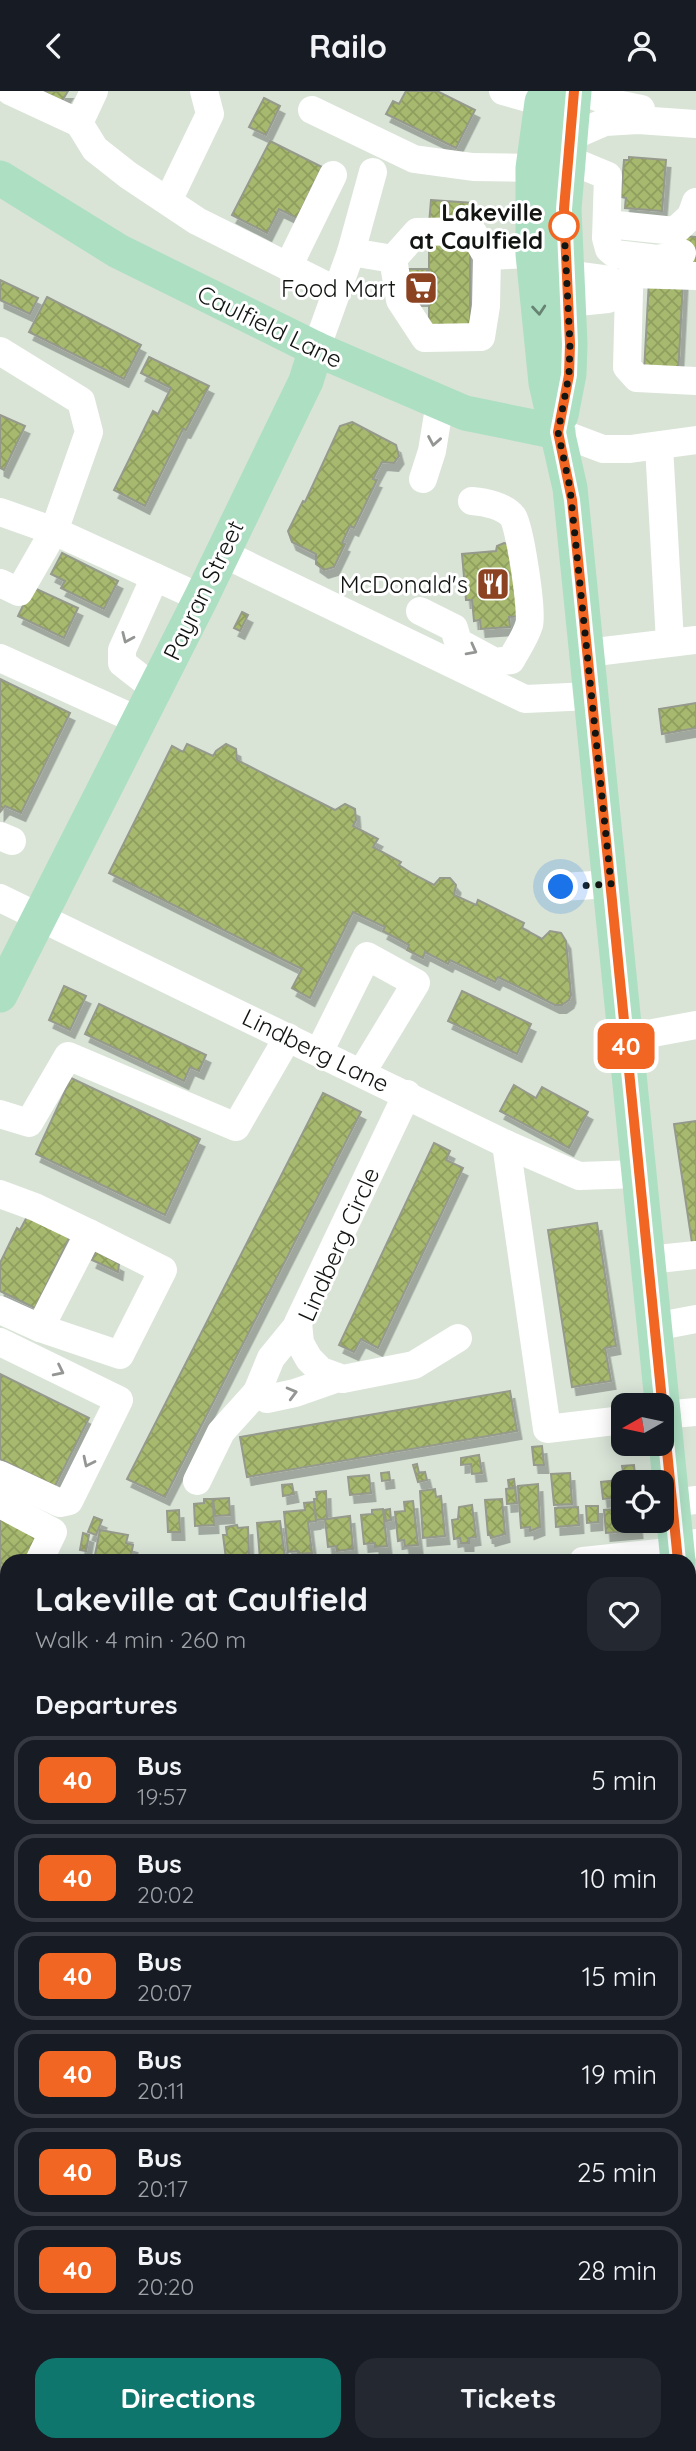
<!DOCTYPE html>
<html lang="en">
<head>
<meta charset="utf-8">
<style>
  :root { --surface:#171b24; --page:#242831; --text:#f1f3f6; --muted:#9ea1a6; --line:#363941; --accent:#0f766e }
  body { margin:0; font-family:Quicksand,sans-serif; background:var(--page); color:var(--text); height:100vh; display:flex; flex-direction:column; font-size:26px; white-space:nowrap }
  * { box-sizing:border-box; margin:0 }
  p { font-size:23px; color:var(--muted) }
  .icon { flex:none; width:38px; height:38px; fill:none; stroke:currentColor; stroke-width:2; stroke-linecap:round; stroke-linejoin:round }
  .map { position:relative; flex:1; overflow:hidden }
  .drawer { position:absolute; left:0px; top:1463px; width:696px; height:898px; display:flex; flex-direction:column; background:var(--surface); border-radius:21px 21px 0 0; box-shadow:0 4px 18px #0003 }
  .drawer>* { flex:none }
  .badge { padding:0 14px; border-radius:10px; font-size:24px; line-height:46px }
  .needle { width:46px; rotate:261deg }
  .tools { position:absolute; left:611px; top:1302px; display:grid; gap:14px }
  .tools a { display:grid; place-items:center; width:63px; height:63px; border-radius:14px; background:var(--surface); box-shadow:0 4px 18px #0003; font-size:35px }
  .you { position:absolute; width:35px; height:35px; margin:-18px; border:5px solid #fff; border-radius:50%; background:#1a73e8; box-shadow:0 0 0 10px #1a73e833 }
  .map>.badge { position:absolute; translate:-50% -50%; box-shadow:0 0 0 4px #fff }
  h2 { padding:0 35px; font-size:26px; line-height:63px }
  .round { display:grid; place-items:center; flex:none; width:74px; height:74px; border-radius:21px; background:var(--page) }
  .summary { display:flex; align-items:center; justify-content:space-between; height:119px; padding:0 35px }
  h1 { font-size:33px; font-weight:700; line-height:52px }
  .primary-button { display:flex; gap:14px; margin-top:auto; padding:14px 35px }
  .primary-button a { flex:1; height:80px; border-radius:21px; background:var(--accent); color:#fff; font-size:28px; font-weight:700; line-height:80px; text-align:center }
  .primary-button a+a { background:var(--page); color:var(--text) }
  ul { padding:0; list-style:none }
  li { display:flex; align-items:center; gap:21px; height:88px; margin:0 14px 10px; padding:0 21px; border:4px solid var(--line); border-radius:21px }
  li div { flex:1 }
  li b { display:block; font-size:26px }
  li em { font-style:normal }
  li .badge { min-width:77px; font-weight:700; text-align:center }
  header { display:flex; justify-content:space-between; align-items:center; height:91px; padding:0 35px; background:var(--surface); font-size:32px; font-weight:700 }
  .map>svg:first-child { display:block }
  .building { fill:url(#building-cross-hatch); stroke:#969a8c; stroke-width:2; filter:url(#shadow) }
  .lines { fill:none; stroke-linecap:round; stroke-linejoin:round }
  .path { stroke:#868e85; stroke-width:3.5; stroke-dasharray:5 5; stroke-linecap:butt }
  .minor { stroke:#fff; stroke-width:28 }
  .major { stroke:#addfc3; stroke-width:35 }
  .oneway { stroke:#678473 }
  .oneway2 { stroke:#949694 }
  .line-casing { stroke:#fff; stroke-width:16 }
  .line { stroke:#f16623; stroke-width:10 }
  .walk { stroke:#121511; stroke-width:7; stroke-dasharray:0 12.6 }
  .stop-dot { fill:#fff; stroke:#f16623; stroke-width:3.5 }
  .labels { text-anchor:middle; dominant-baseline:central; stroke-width:6; stroke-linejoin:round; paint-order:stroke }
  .stop-label { font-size:24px; font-weight:bold; fill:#121511; stroke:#fff; text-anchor:end }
  .poi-label { font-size:24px; fill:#121511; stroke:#fff; text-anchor:end }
  .street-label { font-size:24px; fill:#121511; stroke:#fff }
</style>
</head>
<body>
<header><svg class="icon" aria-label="back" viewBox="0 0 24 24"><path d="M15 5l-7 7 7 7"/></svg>Railo<svg class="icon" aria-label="person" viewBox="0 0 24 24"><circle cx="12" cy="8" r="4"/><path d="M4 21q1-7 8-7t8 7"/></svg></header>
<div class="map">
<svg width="696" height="2360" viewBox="0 0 696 2360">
  <defs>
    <pattern id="building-cross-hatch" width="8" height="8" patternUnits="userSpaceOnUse" patternTransform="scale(1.75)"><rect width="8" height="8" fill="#a7b96e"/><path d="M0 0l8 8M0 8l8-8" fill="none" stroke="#8f9e5e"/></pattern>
    <filter id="shadow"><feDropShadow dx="4.5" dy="8" stdDeviation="0" flood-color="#0004"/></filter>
  </defs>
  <rect width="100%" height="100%" fill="#d9e4d7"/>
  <!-- building -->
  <g class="building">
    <path d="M42,0H68L62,10Z"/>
    <path d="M406,0H437L475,19L456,57L386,23L393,10L399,13Z"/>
    <path d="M264,7L280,15L266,44L249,36Z"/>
    <path d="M270,50L322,76L297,127L279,118L267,142L232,124Z"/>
    <path d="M629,66L666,69L662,120L625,117L626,107L621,106L624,69H629Z"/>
    <path d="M431,109L474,112L473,136L429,133Z"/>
    <path d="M684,145L696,146V173L682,172Z"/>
    <path d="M429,150H470V241H429V207H409V185H429Z"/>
    <rect x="407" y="178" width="20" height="23"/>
    <path d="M0,189L38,207L30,223L0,209Z"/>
    <path d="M649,189L683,191L678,285L644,281Z"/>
    <path d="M47,206L141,254L124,288L29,241Z"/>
    <path d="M149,266L209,295L186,339L183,338L145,415L114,399L153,320L158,323L171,297L141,282Z"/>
    <path d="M0,324L25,335L4,379L0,377Z"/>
    <path d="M352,331L396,354L399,365L394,372L382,371L373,388L377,389L354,437L350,435L342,452L345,453L334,476L324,479L316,473V463L292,451L288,440L303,410L305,411L340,335Z"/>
    <path d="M504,452L508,453L521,525L509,526L510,536L481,538L480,529L474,530L472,509H466L462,463L496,460L497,455Z"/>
    <path d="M62,462L118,490L104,518L61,497L65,490L51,483Z"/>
    <path d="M32,496L78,517L64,547L18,525Z"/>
    <path d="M242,521L248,524L240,540L234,537Z"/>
    <path d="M0,588L70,622L21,722L5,715L0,721Z"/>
    <path d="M696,612V637L662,643L659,618Z"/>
    <path d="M187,653L213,665L216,660L226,653L236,658L237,669L335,719L345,713L355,718L356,729L353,735L378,748L373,756L401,771L399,774L413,783L434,794L440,787H450L456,794L454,804L476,814L478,809L524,832L522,837L542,848L550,840L561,842L566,850L571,904L569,909L562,914H555L498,886L495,891L450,869L448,873L425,861L423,867L407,859L409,854L383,840L385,836L353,821L310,907L292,897L302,878L109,782L172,655L183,661Z"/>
    <path d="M64,895L86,905L70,939L49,929Z"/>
    <path d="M462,900L531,933L517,963L448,930Z"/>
    <path d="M99,913L206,964L199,980L190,976L184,990L85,943Z"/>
    <path d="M71,987L200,1048L165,1124L36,1063Z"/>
    <path d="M514,994L536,1007L542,996L588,1021L569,1057L500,1020Z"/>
    <path d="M323,1002L361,1021L165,1406L127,1388Z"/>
    <path d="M696,1030V1152H692L674,1033Z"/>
    <path d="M434,1052L450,1060L446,1069L463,1077L378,1257L361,1248L354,1261L339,1254Z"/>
    <path d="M30,1120L72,1141L35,1217L0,1200V1172L17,1137L20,1139Z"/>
    <path d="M597,1132L616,1255L605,1257L611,1290L572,1296L548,1139Z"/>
    <path d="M96,1160L119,1173L118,1181L92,1169Z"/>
    <path d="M0,1283L89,1327L55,1395L0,1368Z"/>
    <path d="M510,1300L517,1340L247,1386L240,1346Z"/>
    <path d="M542,1355L544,1374H534L532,1356Z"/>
    <path d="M479,1364L482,1382L472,1383L471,1373L461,1374V1367Z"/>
    <path d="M417,1373L419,1382L425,1381L427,1389L418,1391L413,1374Z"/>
    <path d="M634,1374L635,1384L624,1385L622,1375Z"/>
    <path d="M389,1381L390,1389L382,1390L381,1382Z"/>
    <path d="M570,1382L572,1413L554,1414L551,1383Z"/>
    <path d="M369,1384L371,1402L350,1404L348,1386Z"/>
    <path d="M514,1388L515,1396L509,1397L508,1389Z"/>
    <path d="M627,1388V1390L637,1389V1391H623V1406L603,1408L601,1391Z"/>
    <path d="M292,1393L294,1403L283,1405L282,1394Z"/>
    <path d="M538,1393L540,1436L530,1440V1436L521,1437L518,1395Z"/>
    <path d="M515,1397L517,1412L507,1413L506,1398Z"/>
    <path d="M435,1398L436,1406L441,1405L445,1445L423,1447L420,1400Z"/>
    <path d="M326,1400L327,1428L350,1425L353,1458L337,1460L336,1455L328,1456L325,1428L316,1429L314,1408H317L316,1401Z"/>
    <path d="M229,1407L230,1424L215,1425L213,1408Z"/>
    <path d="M204,1408H212L213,1411L214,1434L195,1435L194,1413L204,1412Z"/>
    <path d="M502,1408L505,1443L491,1447L490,1444H488L485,1409Z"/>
    <path d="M413,1410L418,1454L405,1455L404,1449L398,1450L395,1421L405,1420L404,1411Z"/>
    <path d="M314,1411L316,1430L308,1431L312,1462L298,1463V1460L288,1461L284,1421L305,1419L304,1412Z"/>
    <path d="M472,1414L476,1446L469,1447V1452H461L460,1447L454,1448L452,1429L458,1428L459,1416Z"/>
    <path d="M586,1415H598V1431L587,1432Z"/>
    <path d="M578,1416L579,1434L556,1436L555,1417Z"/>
    <path d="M614,1416H623V1430H637L638,1439L606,1442L604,1419L614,1418Z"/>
    <path d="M383,1418L387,1455L375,1456V1452L364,1453L361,1424L372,1423V1419Z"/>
    <path d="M390,1418L391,1429L386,1430L384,1419Z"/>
    <path d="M179,1419L180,1441H168L167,1420Z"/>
    <path d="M0,1422L38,1444L25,1470H7V1506L0,1520Z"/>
    <path d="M94,1426L102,1429L96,1444L88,1441Z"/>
    <path d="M280,1430L285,1467L260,1468L257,1432Z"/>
    <path d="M237,1434L238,1437L248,1436L249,1465L226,1468L223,1444H227L226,1436Z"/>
    <path d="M100,1439L128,1444L126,1452L133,1454L130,1470L94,1469Z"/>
    <path d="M83,1442L89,1444L86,1460L80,1459Z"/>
    <path d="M7,1937V1969L0,1966V1951Z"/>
    <path d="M690,2168L696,2171V2221L690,2217Z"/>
    <path d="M691,2254L696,2256V2331L692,2340L696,2342V2359L685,2354H690V2258Z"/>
    <path d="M7,2277V2321L0,2318V2291Z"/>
    <path d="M36,2354H72L69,2359L64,2357L62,2360H49Z"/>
    <path d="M150,2354H157L170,2360H147Z"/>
    <path d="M555,2354H571L582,2360L585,2354H626L623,2360H552Z"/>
    <path d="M641,2354H684L681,2360H638Z"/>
  </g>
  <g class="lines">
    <!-- path -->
    <path class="path" d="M629,2360L632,2354"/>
    <!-- minor -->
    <g class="minor">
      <path d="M10,0L79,32"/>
      <path d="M94,0L79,32L95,58L128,84L197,130L337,200"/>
      <path d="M503,0L542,11"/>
      <path d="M582,0L612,12L641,18"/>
      <path d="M312,19L414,68L473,76L533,77"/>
      <path d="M568,47L605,31L638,29L696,33"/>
      <path d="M567,68L608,85L606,147L609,158L615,163L658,168L682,162"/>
      <path d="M168,110L210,23L204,0"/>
      <path d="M607,133L675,140L691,125L696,111"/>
      <path d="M351,161L393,168L417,141L472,140L487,165L486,215L481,246L425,247L400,209L393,168"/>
      <path d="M487,165L533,163"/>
      <path d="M288,176L333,84"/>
      <path d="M565,183L610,189L612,198L608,208L568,212"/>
      <path d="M632,183L696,185"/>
      <path d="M612,198L629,199L627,276L637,287L696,290"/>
      <path d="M316,258L351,161L373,81"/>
      <path d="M0,260L81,310L89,341L54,440L19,501L0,492"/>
      <path d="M558,341L603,358H630L696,349"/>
      <path d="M659,355L670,551"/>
      <path d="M423,388L432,360L440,311"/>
      <path d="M0,421L54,440L201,507"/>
      <path d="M222,462L525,608L591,605"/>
      <path d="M420,520L454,537L458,551L495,571L511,569C517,558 525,547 529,534C533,522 520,437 513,426C505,415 485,411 472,410"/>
      <path d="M587,562L696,549"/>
      <path d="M0,567L137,629"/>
      <path d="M154,597L122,572V559L155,486"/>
      <path d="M0,745L12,750"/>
      <path d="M561,796L611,793"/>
      <path d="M0,807L506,1053L579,1085L639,1083"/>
      <path d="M626,947L696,934"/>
      <path d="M319,961L367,865L416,892L362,981"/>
      <path d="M407,1003L298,1232L300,1252L309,1268L321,1280L343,1288L414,1274L458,1247"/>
      <path d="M0,1023L29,1032L68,965L236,1036L288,946"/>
      <path d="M506,1053L547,1338L623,1329"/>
      <path d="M0,1103L35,1116L89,1142L40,1237"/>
      <path d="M648,1169L696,1164"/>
      <path d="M0,1219L40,1237L120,1264L163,1179L89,1142"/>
      <path d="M298,1234L271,1267L257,1301L267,1308L295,1302L338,1287"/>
      <path d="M654,1236L696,1228"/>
      <path d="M0,1251L119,1309L69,1410L60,1412L0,1384"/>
      <path d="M662,1324L696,1321"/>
      <path d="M197,1390L221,1341L257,1301"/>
      <path d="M673,1412L696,1409"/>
      <path d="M0,1413L53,1441L39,1470"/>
      <path d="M583,1470L678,1460L696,1452"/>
      <path d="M0,1541L4,1542L7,1535"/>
      <path d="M690,1552L696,1551"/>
      <path d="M0,1750L7,1737"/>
      <path d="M0,1818L7,1820"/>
      <path d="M690,1851H696"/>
      <path d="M0,1872L7,1856"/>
      <path d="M690,1945L696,1946"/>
      <path d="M0,1991L7,1994"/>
      <path d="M690,2045L696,2043"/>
      <path d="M0,2226L7,2229"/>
      <path d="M248,2354L260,2360"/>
      <path d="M110,2360L113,2354"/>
      <path d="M519,2360L523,2354"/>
    </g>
    <!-- major -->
    <g class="major">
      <path d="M548,0L542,11L533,77V163L546,292L570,397L678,1470"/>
      <path d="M0,87L118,160L316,258L465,322L558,341"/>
      <path d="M561,324L569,283L570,253L564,118L574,0"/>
      <path d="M0,904L201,507L306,290L316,258"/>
      <path d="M690,1589L696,1658"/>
    </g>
  </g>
  <!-- one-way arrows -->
  <defs><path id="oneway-chevron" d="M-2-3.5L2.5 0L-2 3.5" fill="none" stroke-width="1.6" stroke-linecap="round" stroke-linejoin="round" transform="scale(1.75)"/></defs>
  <use class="oneway" href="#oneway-chevron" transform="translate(539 219) rotate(85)"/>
  <g class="oneway2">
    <use href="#oneway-chevron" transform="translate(434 350) rotate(100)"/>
    <use href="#oneway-chevron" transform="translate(127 547) rotate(114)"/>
    <use href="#oneway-chevron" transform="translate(472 559) rotate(28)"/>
    <use href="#oneway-chevron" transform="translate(59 1280) rotate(26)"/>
    <use href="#oneway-chevron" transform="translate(292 1302) rotate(-15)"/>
    <use href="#oneway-chevron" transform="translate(88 1371) rotate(116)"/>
  </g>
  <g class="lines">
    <defs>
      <path id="line" d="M574,0L564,118L570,253L569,284L558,341L572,409L678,1470"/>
    </defs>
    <!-- line casing -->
    <use href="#line" class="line-casing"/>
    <!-- line -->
    <use href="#line" class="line"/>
    <!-- walk -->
    <path class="walk" d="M561,796L611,793L570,397L558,341L569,284L570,253L564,135"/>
  </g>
  <!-- icons -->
  <defs>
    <symbol id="supermarket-square" viewBox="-11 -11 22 22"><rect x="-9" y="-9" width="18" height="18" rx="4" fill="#8b4322" stroke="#fff"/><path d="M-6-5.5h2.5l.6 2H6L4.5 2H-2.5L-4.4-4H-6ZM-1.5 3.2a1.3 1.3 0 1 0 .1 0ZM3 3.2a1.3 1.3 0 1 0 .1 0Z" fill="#fff"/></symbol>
    <symbol id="restaurant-square" viewBox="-11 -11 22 22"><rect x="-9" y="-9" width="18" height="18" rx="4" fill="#8b4322" stroke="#fff"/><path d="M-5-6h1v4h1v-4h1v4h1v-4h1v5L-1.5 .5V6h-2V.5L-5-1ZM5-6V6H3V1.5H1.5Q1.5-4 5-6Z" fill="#fff"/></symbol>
  </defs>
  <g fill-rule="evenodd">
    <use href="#supermarket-square" x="402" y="178" width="38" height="38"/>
    <use href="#restaurant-square" x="474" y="474" width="38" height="38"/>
  </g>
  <!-- markers -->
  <circle class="stop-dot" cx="564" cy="135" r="14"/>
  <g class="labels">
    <!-- stop labels -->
    <g class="stop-label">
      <text x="543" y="121">Lakeville<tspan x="543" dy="28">at Caulfield</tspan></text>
    </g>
    <!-- poi labels -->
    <g class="poi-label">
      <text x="396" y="197">Food Mart</text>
      <text x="468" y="493">McDonald's</text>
    </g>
    <!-- street labels -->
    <g class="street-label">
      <text transform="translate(270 235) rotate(26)">Caulfield Lane</text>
      <text transform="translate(203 499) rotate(-64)">Payran Street</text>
      <text transform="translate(316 959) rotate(26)">Lindberg Lane</text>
      <text transform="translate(338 1153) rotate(-66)">Lindberg Circle</text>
    </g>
  </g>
</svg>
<div class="tools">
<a><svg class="needle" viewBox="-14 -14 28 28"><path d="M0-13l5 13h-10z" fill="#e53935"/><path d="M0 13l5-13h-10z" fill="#9ea1a6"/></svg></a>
<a><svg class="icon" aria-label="locate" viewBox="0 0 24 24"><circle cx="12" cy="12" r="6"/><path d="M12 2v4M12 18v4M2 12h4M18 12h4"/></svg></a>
</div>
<div class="you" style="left:561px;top:796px"></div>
<b class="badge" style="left:626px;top:955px;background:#f16623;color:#fff">40</b>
<section class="drawer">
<div class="summary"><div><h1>Lakeville at Caulfield</h1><p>Walk · 4 min · 260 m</p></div><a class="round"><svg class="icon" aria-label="heart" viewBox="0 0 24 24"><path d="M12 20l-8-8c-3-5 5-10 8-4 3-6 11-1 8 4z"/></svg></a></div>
<h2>Departures</h2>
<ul>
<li><span class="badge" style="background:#f16623;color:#fff">40</span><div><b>Bus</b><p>19:57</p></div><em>5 min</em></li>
<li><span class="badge" style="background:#f16623;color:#fff">40</span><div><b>Bus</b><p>20:02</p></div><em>10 min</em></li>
<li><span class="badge" style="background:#f16623;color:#fff">40</span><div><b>Bus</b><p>20:07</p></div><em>15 min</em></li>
<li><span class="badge" style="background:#f16623;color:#fff">40</span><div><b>Bus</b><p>20:11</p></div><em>19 min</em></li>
<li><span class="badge" style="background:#f16623;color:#fff">40</span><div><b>Bus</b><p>20:17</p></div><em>25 min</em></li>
<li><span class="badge" style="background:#f16623;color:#fff">40</span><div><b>Bus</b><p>20:20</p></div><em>28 min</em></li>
</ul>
<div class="primary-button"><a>Directions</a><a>Tickets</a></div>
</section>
</div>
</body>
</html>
